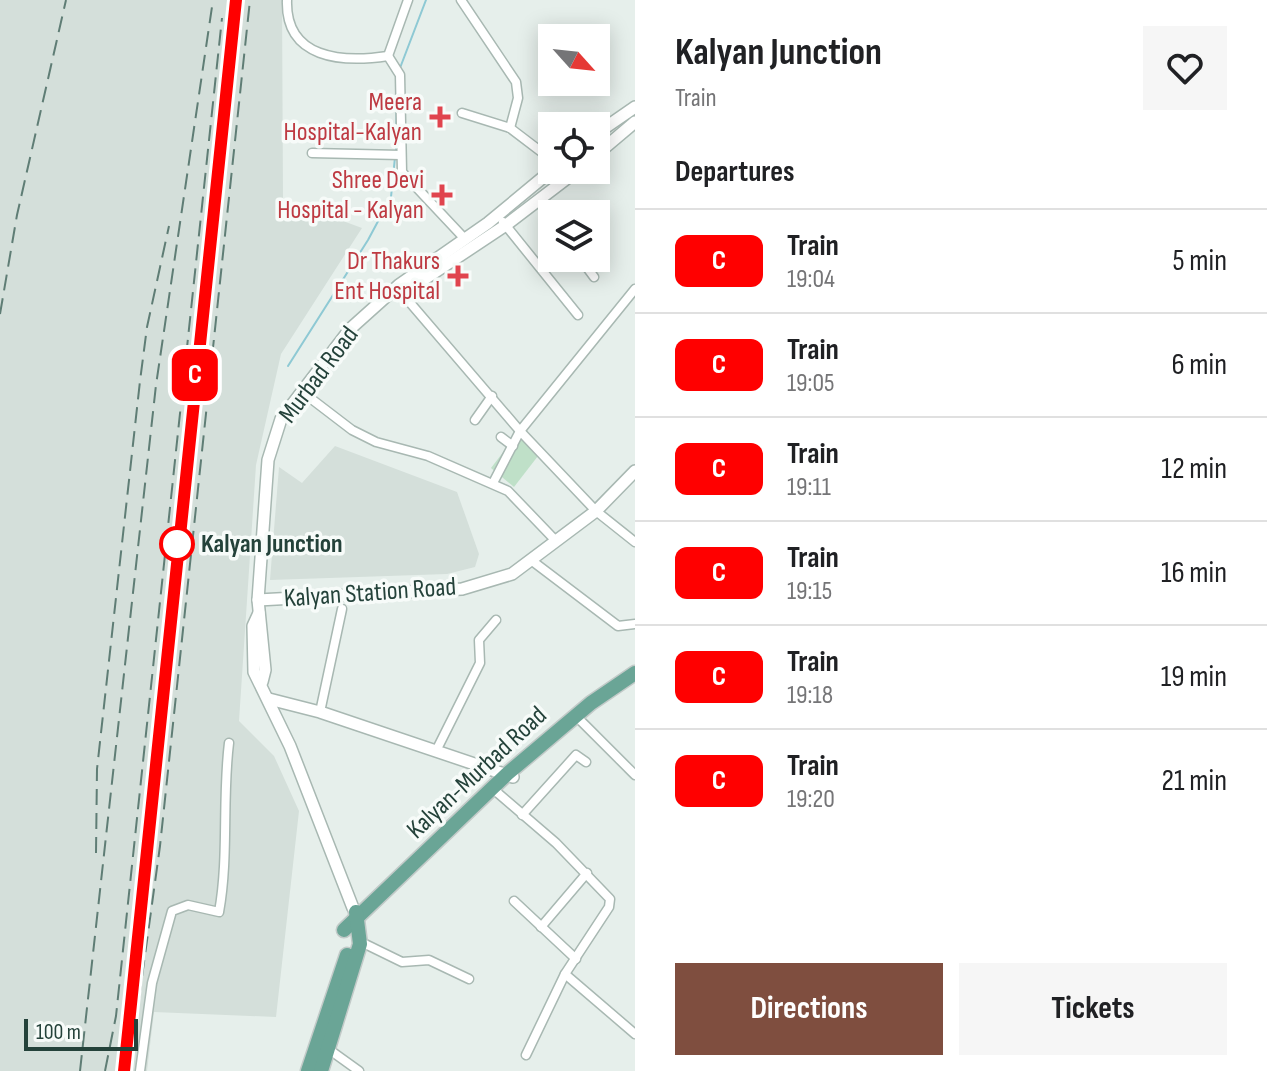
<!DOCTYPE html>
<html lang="en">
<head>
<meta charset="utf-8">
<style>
  :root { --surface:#fff; --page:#f6f6f6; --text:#202124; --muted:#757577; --line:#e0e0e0; --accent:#7f4e3f }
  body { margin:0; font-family:"Sofia Sans Condensed",sans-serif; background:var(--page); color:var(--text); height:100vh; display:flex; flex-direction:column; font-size:30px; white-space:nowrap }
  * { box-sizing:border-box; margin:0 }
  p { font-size:26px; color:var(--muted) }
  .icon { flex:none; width:44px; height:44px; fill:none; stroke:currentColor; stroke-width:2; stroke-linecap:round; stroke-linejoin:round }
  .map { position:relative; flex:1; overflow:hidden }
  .side { display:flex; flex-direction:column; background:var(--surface); width:632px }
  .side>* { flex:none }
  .badge { padding:0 16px; border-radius:12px; font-size:28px; line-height:52px }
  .needle { width:52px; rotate:117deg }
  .fabs { position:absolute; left:538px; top:24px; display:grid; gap:16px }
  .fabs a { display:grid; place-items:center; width:72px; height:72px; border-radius:0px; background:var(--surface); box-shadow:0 4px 20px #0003; font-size:40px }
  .scale { position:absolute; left:24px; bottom:20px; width:114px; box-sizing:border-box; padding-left:8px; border:4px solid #24423a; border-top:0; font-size:22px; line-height:28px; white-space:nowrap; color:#24423a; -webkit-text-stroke:6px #f7fbf9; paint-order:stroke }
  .map>.badge { position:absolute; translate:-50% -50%; box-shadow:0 0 0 4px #fff }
  h2 { padding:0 40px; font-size:30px; line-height:72px }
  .round { display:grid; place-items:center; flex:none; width:84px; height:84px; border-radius:0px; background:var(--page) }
  .head { display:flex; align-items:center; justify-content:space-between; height:136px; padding:0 40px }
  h1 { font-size:38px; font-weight:700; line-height:60px }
  .primary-button { display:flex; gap:16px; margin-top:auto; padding:16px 40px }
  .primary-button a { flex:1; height:92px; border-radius:0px; background:var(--accent); color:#fff; font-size:32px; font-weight:700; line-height:92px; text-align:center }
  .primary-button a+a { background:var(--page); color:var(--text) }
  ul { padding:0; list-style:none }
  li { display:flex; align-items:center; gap:24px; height:104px; padding:0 40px; border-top:2px solid var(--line) }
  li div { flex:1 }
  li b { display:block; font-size:30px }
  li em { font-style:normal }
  li .badge { min-width:88px; font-weight:700; text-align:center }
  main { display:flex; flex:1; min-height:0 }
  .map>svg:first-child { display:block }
  .built { fill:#d4dfda }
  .green { fill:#bfe0c8 }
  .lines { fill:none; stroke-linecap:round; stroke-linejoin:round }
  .stream { stroke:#8ec9d4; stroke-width:2 }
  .minor-casing { stroke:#a8b8b2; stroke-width:11 }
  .tertiary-casing { stroke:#a8b8b2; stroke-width:14 }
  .primary-casing { stroke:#c2cac8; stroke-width:17 }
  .minor { stroke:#fff; stroke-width:8 }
  .tertiary { stroke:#fff; stroke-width:11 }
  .primary { stroke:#6aa596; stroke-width:14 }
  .rail { stroke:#5f7d75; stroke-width:2; stroke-dasharray:16 8; stroke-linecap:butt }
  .line-casing { stroke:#fff; stroke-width:18 }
  .line { stroke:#f00; stroke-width:12 }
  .health-dot { fill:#e0444e; stroke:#f7fbf9; stroke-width:3 }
  .stop-dot { fill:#fff; stroke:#f00; stroke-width:4 }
  .labels { text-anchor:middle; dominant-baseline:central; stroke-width:7; stroke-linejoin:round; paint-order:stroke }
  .health-label { font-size:26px; fill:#be3a42; stroke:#f7fbf9; text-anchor:end }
  .street-label { font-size:26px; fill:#24423a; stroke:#f7fbf9 }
  .stop-label { font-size:26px; font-weight:bold; fill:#24423a; stroke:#f7fbf9; text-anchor:start }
</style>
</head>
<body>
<main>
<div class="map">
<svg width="635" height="1071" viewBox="0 0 635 1071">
  <rect width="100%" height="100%" fill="#e6efeb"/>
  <!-- built -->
  <g class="built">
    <path d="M0,0H282L283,199L362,228L281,354L256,465L239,721L274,756L299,811L276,1017L154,1012L147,1071H0Z"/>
    <path d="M335,446L457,492L479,554L475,567L447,574L270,580L279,467L302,483Z"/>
  </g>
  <!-- green -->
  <path class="green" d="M517,434L538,456L514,487L491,468Z"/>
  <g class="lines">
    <!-- stream -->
    <g class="stream">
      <path d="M400,68L426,0"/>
      <path d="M396,151L397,74"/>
      <path d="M288,366L368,240L391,197L395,157"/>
    </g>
    <defs>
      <g id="minor">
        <path d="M287,0C285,59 342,63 388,56"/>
        <path d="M461,0L516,82L518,98L510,128"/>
        <path d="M388,56L400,75L402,172L464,238"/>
        <path d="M388,56L408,0"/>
        <path d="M462,113L510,128L552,160"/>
        <path d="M312,153L401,155"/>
        <path d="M540,201L552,218"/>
        <path d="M503,222L578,315"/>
        <path d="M580,258L594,277"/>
        <path d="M400,291L520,431L596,511L635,542"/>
        <path d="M301,391L352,430L376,442L428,456L508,491L556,541"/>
        <path d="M475,420L492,396"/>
        <path d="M501,437L513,446"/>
        <path d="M493,483L520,431L635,289"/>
        <path d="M531,560L618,626L635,624"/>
        <path d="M320,712L342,609"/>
        <path d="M575,715L635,775"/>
        <path d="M436,751L480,663L479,640L496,620"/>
        <path d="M492,788L556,843L610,899L609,907L565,974L526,1055"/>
        <path d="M522,815L576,755L586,762"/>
        <path d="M514,901L576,959"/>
        <path d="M541,927L587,873"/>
        <path d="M359,941L402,962L429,960L469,979"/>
        <path d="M565,974L635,1034"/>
        <path d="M327,1048L359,1071"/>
        <path d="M140,1071L152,983L172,911L188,905L219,912C229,857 222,799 229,743"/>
      </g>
      <g id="tertiary">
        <path d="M596,134L635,107"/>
        <path d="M596,155L635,122"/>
        <path d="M392,294L405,292L506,225L578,170"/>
        <path d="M258,600L462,589L512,574L596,511L635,471"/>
        <path d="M259,613L253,626L254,672L290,746L353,908"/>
        <path d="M262,682L265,670L258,600L268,460L281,419L350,329L399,285L488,223L552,170"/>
        <path d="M269,699L320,712L513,777"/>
      </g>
      <g id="primary">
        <path d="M344,930L507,774L591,703L635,673"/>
        <path d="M308,1071L347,955"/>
        <path d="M321,1071L360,944L356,912"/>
      </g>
    </defs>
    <!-- minor casing -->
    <use href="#minor" class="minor-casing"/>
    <!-- tertiary casing -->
    <use href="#tertiary" class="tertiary-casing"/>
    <!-- primary casing -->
    <use href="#primary" class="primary-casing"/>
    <!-- minor -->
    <use href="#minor" class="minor"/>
    <!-- tertiary -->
    <use href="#tertiary" class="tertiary"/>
    <!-- primary -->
    <use href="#primary" class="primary"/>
    <!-- rail -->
    <g class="rail">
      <path d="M232,37L236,0"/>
      <path d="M0,314L17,215L66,0"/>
      <path d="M96,853L97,769L140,381L147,327L169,226"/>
      <path d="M144,876L151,788"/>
      <path d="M80,1071L156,385L213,0"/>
      <path d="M105,1071L116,1016L222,18"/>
      <path d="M129,1071L160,846L250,0"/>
    </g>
  </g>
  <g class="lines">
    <defs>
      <path id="line" d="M124,1071L236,0"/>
    </defs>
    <!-- line casing -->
    <use href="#line" class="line-casing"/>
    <!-- line -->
    <use href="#line" class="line"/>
  </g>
  <!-- markers -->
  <g class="health-dot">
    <path d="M436 105h8v8h8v8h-8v8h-8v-8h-8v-8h8z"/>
    <path d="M438 183h8v8h8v8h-8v8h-8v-8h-8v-8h8z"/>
    <path d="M454 264h8v8h8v8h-8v8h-8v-8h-8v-8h8z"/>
  </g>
  <circle class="stop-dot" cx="177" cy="544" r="16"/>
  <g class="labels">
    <!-- health labels -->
    <g class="health-label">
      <text x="422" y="102">Meera<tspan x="422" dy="30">Hospital-Kalyan</tspan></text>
      <text x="424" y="180">Shree Devi<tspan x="424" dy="30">Hospital - Kalyan</tspan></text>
      <text x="440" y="261">Dr Thakurs<tspan x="440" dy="30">Ent Hospital</tspan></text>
    </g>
    <!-- street labels -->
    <g class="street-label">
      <text transform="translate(319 375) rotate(-53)">Murbad Road</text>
      <text transform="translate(370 593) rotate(-4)">Kalyan Station Road</text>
      <text transform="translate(477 773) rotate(-43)">Kalyan-Murbad Road</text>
    </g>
    <!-- stop labels -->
    <g class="stop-label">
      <text x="201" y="544">Kalyan Junction</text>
    </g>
  </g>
</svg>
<div class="fabs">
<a><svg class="needle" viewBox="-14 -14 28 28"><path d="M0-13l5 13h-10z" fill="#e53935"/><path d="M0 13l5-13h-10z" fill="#757577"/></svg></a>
<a><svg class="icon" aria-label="locate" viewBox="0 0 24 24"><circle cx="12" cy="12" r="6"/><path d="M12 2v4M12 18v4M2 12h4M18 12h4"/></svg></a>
<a><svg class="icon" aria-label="layers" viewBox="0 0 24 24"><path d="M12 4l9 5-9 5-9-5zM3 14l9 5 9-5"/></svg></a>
</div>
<div class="scale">100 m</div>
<b class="badge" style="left:195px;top:375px;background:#f00;color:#fff">C</b>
</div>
<section class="side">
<div class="head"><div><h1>Kalyan Junction</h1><p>Train</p></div><a class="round"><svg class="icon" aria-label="heart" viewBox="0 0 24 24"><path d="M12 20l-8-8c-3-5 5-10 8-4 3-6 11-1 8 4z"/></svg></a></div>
<h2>Departures</h2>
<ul>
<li><span class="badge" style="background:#f00;color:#fff">C</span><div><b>Train</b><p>19:04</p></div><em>5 min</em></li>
<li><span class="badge" style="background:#f00;color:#fff">C</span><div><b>Train</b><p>19:05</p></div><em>6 min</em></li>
<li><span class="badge" style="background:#f00;color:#fff">C</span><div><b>Train</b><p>19:11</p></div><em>12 min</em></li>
<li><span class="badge" style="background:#f00;color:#fff">C</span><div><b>Train</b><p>19:15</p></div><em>16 min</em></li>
<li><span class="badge" style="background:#f00;color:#fff">C</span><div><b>Train</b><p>19:18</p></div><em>19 min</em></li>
<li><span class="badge" style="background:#f00;color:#fff">C</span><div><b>Train</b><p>19:20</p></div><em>21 min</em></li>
</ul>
<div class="primary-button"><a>Directions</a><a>Tickets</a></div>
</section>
</main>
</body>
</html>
